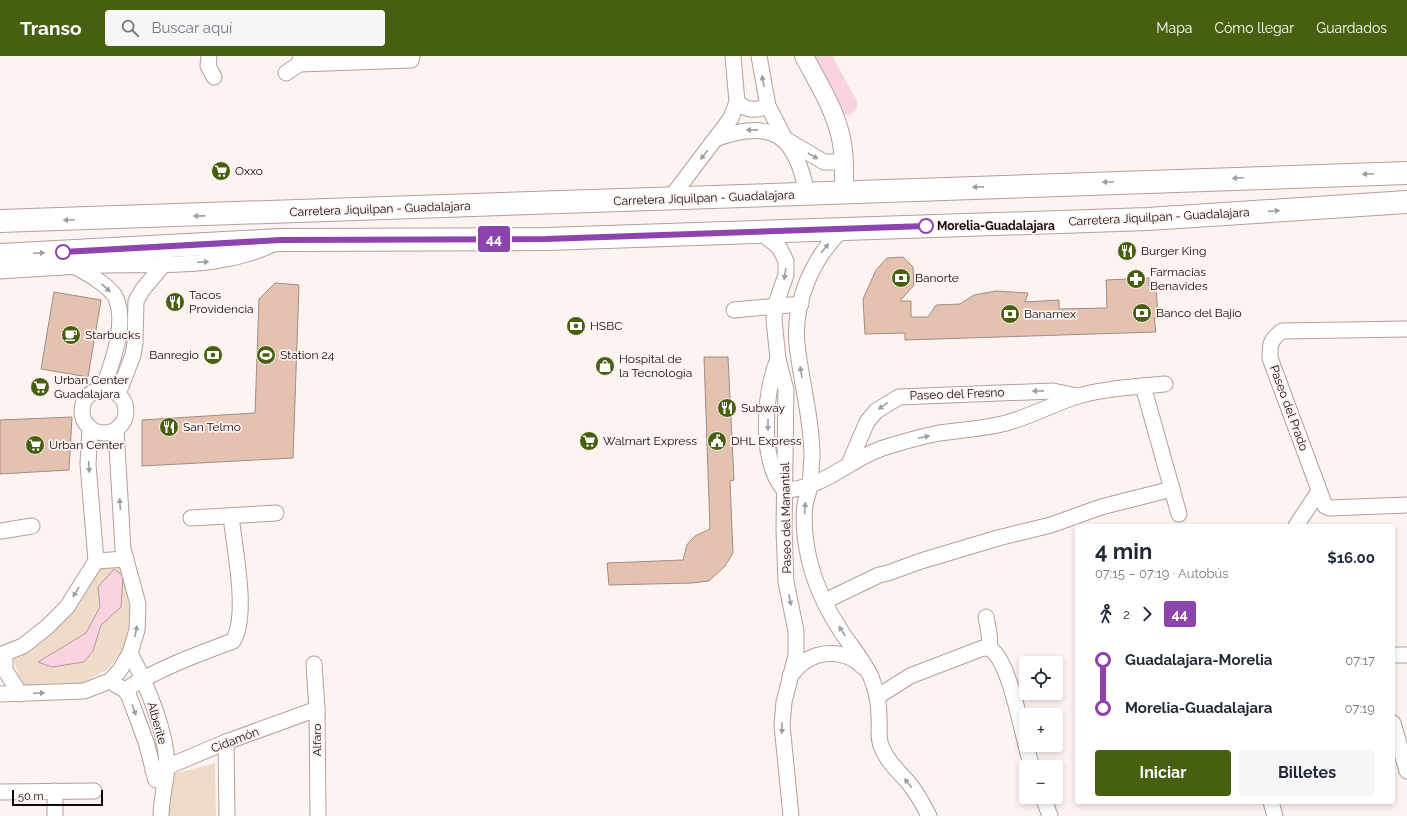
<!DOCTYPE html>
<html lang="es">
<head>
<meta charset="utf-8">
<style>
  :root { --surface:#fff; --page:#f6f6f7; --text:#1f2937; --muted:#747a83; --accent:#466010 }
  body { margin:0; font-family:Raleway,sans-serif; background:var(--page); color:var(--text); height:100vh; display:flex; flex-direction:column; font-size:15px; white-space:nowrap }
  * { box-sizing:border-box; margin:0 }
  p { font-size:13px; color:var(--muted) }
  .icon { flex:none; width:22px; height:22px; fill:none; stroke:currentColor; stroke-width:2; stroke-linecap:round; stroke-linejoin:round }
  .map { position:relative; flex:1; overflow:hidden }
  .details { position:absolute; left:1075px; top:468px; width:320px; height:280px; display:flex; flex-direction:column; background:var(--surface); border-radius:4px; box-shadow:0 2px 6px #0003 }
  .details>* { flex:none }
  .badge { padding:0 8px; border-radius:3px; font-size:14px; line-height:26px }
  .buttons { position:absolute; left:1019px; top:600px; display:grid; gap:8px }
  .buttons a { display:grid; place-items:center; width:44px; height:44px; border-radius:4px; background:var(--surface); box-shadow:0 2px 6px #0003; font-size:20px }
  .scale { position:absolute; left:12px; bottom:10px; width:91px; box-sizing:border-box; padding-left:4px; border:2px solid #110a09; border-top:0; font-size:11px; line-height:14px; white-space:nowrap; color:#110a09; -webkit-text-stroke:3px #fdf4f2; paint-order:stroke }
  .map>.badge { position:absolute; translate:-50% -50%; box-shadow:0 0 0 2px #fff }
  .legs { display:flex; align-items:center; gap:6px; height:44px; padding:0 20px; font-size:13px }
  .legs p { margin-inline-start:auto }
  .summary { display:flex; align-items:center; justify-content:space-between; height:68px; padding:0 20px }
  h1 { font-size:22px; font-weight:700; line-height:30px }
  .button { display:flex; gap:8px; margin-top:auto; padding:8px 20px }
  .button a { flex:1; height:46px; border-radius:4px; background:var(--accent); color:#fff; font-size:16px; font-weight:700; line-height:46px; text-align:center }
  .button a+a { background:var(--page); color:var(--text) }
  ul { padding:0 20px; list-style:none }
  li { display:flex; align-items:center; gap:14px; height:48px; font-size:15px }
  li i { display:grid; place-items:center; width:6px; height:100%; margin:0 5px; background:currentColor }
  li i::after { content:''; width:10px; height:10px; margin:-5px; border:3px solid; border-radius:50%; background:var(--surface) }
  li p { margin-inline-start:auto }
  li:first-child i { background:linear-gradient(#0000 50%,currentColor 0) }
  li:last-child i { background:linear-gradient(currentColor 50%,#0000 0) }
  header { display:flex; align-items:center; gap:24px; box-sizing:border-box; height:56px; padding:0 20px; background:var(--accent); color:#fff }
  header strong { font-size:19px }
  nav { display:flex; gap:22px; margin-inline-start:auto; font-size:14px }
  .search { width:280px; height:36px; background:var(--page); display:flex; align-items:center; gap:10px; box-sizing:border-box; padding:0 14px; border-radius:4px; color:var(--muted); font-size:15px }
  .map>svg:first-child { display:block }
  .green { fill:#efdcc8 }
  .water { fill:#fad3e1; stroke:#b497a0 }
  .lines { fill:none; stroke-linecap:round; stroke-linejoin:round }
  .river { stroke:#fad3e1; stroke-width:22 }
  .building { fill:#e4c2af; stroke:#9e8d84 }
  .minor-casing { stroke:#b39f9a; stroke-width:17 }
  .tertiary-casing { stroke:#b39f9a; stroke-width:20 }
  .trunk-casing { stroke:#b39f9a; stroke-width:24 }
  .minor { stroke:#fff; stroke-width:15 }
  .tertiary { stroke:#fff; stroke-width:18 }
  .trunk { stroke:#fff; stroke-width:22 }
  .oneway { fill:#a09d9d }
  .line-1-casing { stroke:#fff; stroke-width:9 }
  .line-1 { stroke:#8e44ad; stroke-width:6 }
  .stop-1-dot { fill:#fff; stroke:#8e44ad; stroke-width:2 }
  .labels { text-anchor:middle; dominant-baseline:central; stroke-width:3.5; stroke-linejoin:round; paint-order:stroke }
  .poi-label { font-size:12px; fill:#110a09; stroke:#fdf4f2; text-anchor:start }
  .street-label { font-size:12px; fill:#110a09; stroke:#fdf4f2 }
  .stop-label { font-size:12px; font-weight:bold; fill:#110a09; stroke:#fdf4f2; text-anchor:start }
</style>
</head>
<body>
<header>
<strong>Transo</strong>
<div class="search"><svg class="icon" aria-label="search" viewBox="0 0 24 24"><circle cx="10" cy="10" r="6"/><path d="M15 15l6 6"/></svg>Buscar aquí</div>
<nav><a>Mapa</a><a>Cómo llegar</a><a>Guardados</a></nav>
</header>
<div class="map">
<svg width="1407" height="760" viewBox="0 0 1407 760">
  <rect width="100%" height="100%" fill="#fdf4f2"/>
  <!-- green -->
  <g class="green">
    <path d="M100,511H120L136,544V560L124,593L108,613L81,628L24,630L18,618L13,602Z"/>
    <path d="M215,707L216,760H166V720Z"/>
  </g>
  <!-- water -->
  <path class="water" d="M114,513L123,520L121,551L101,569L93,595L84,606L52,611L38,606L86,577L100,551L98,531Z"/>
  <g class="lines">
    <!-- river -->
    <path class="river" d="M820,0L846,48"/>
  </g>
  <!-- building -->
  <g class="building">
    <path d="M903,201L913,211L914,229L900,245H911V261H928L936,249L960,248L974,239L996,235L1028,237L1025,246L1059,244V253L1107,252L1106,224L1149,222V230H1156L1158,262H1154L1156,276L905,284V277L865,278L863,243L876,214L887,202Z"/>
    <path d="M275,227L299,229L293,402L142,410V364L255,357L259,243Z"/>
    <path d="M54,236L101,244L88,321L41,313Z"/>
    <path d="M704,301H728L734,424L730,425L733,497L725,510L709,525L692,527L609,529L607,507L683,504L687,489L690,485L695,480L710,473Z"/>
    <path d="M72,361L69,414L0,418V364Z"/>
  </g>
  <g class="lines">
    <defs>
      <g id="minor">
        <path d="M209,0L208,10L214,21"/>
        <path d="M301,0L299,8L411,4L412,0"/>
        <path d="M759,0L768,50L785,83L824,106H844"/>
        <path d="M286,17L299,8"/>
        <path d="M737,46C747,55 756,55 768,50"/>
        <path d="M715,83C773,62 796,79 807,138"/>
        <path d="M669,144L731,62L737,46L733,0"/>
        <path d="M843,173C813,201 793,246 797,288C801,326 812,363 812,401C811,411 811,421 810,430C809,436 806,442 805,449C803,466 805,485 809,503C815,528 827,554 841,575C851,591 863,603 871,621C876,633 879,648 879,661C880,672 877,682 882,692C887,705 898,715 907,725C916,735 923,748 929,760"/>
        <path d="M760,176L779,191L786,205V219L775,250L774,264L778,303L786,334L784,474L786,526L796,575V599L784,646L782,669L791,760"/>
        <path d="M75,211C86,216 111,231 116,242C127,269 112,307 103,332"/>
        <path d="M0,215C35,213 71,210 106,209C162,208 222,213 273,188"/>
        <path d="M734,254L801,248"/>
        <path d="M1407,273L1282,275C1270,284 1270,288 1270,302L1325,450L1330,452L1407,449"/>
        <path d="M778,303C764,338 759,404 784,434C821,434 850,403 883,392C902,386 920,381 939,377C960,374 981,373 1002,368C1028,362 1052,348 1078,340C1106,332 1136,331 1165,328"/>
        <path d="M1143,330L1179,458"/>
        <circle cx="104" cy="355" r="22"/>
        <path d="M118,338L133,299L135,287L136,245L143,233L164,208"/>
        <path d="M849,408L867,366L876,355L899,341L1053,335L1077,340"/>
        <path d="M191,462L276,457"/>
        <path d="M1296,470L1319,435"/>
        <path d="M1,475L32,470"/>
        <path d="M96,505L126,503"/>
        <path d="M825,545L879,519L888,517L921,505L998,482L1051,469L1101,451L1172,433"/>
        <path d="M986,561L989,577L990,592"/>
        <path d="M130,597C146,627 167,676 167,711C166,727 161,743 161,760"/>
        <path d="M5,598V614L20,638"/>
        <path d="M0,599L23,590L47,571L67,551L96,505L88,408L90,373"/>
        <path d="M1393,599H1407"/>
        <path d="M314,608L317,653L318,760"/>
        <path d="M790,620C795,615 799,609 804,606C822,593 848,595 863,611"/>
        <path d="M116,629L125,634L129,640L146,686L156,724"/>
        <path d="M125,634C159,612 196,599 233,585C249,560 234,490 231,460"/>
        <path d="M0,638L84,635L110,625L120,614L130,597L137,574L138,548L123,493L116,374"/>
        <path d="M877,641L910,620L983,592C988,592 991,592 994,596C1012,614 1023,684 1032,711"/>
        <path d="M1393,667L1407,715"/>
        <path d="M226,686L227,760"/>
        <path d="M153,715L167,711L226,686L317,653"/>
        <path d="M0,736L94,735"/>
        <path d="M1043,741L1050,760"/>
        <path d="M1271,746L1275,760"/>
        <path d="M55,760V735"/>
      </g>
      <path id="tertiary" d="M804,0C817,25 833,50 840,78C845,97 844,117 844,137"/>
      <g id="trunk">
        <path d="M0,165C469,152 938,131 1407,117"/>
        <path d="M0,199L281,184L547,183L1148,163L1407,146"/>
      </g>
    </defs>
    <!-- minor casing -->
    <use href="#minor" class="minor-casing"/>
    <!-- tertiary casing -->
    <use href="#tertiary" class="tertiary-casing"/>
    <!-- trunk casing -->
    <use href="#trunk" class="trunk-casing"/>
    <!-- minor -->
    <use href="#minor" class="minor"/>
    <!-- tertiary -->
    <use href="#tertiary" class="tertiary"/>
    <!-- trunk -->
    <use href="#trunk" class="trunk"/>
  </g>
  <!-- one-way arrows -->
  <defs><path id="oneway-solid" d="M-6-.8H1V-3.2L6.5 0L1 3.2V.8H-6Z"/></defs>
  <g class="oneway">
    <use href="#oneway-solid" transform="translate(763 25) rotate(-101)"/>
    <use href="#oneway-solid" transform="translate(752 74) rotate(179)"/>
    <use href="#oneway-solid" transform="translate(704 99) rotate(128)"/>
    <use href="#oneway-solid" transform="translate(813 100) rotate(30)"/>
    <use href="#oneway-solid" transform="translate(1368 118) rotate(178)"/>
    <use href="#oneway-solid" transform="translate(1238 122) rotate(178)"/>
    <use href="#oneway-solid" transform="translate(1108 126) rotate(178)"/>
    <use href="#oneway-solid" transform="translate(978 131) rotate(178)"/>
    <use href="#oneway-solid" transform="translate(1274 155) rotate(-4)"/>
    <use href="#oneway-solid" transform="translate(199 160) rotate(179)"/>
    <use href="#oneway-solid" transform="translate(69 164) rotate(178)"/>
    <use href="#oneway-solid" transform="translate(825 192) rotate(-51)"/>
    <use href="#oneway-solid" transform="translate(39 197) rotate(-3)"/>
    <use href="#oneway-solid" transform="translate(203 206) rotate(-3)"/>
    <use href="#oneway-solid" transform="translate(785 218) rotate(98)"/>
    <use href="#oneway-solid" transform="translate(106 232) rotate(43)"/>
    <use href="#oneway-solid" transform="translate(801 316) rotate(-99)"/>
    <use href="#oneway-solid" transform="translate(1038 335) rotate(179)"/>
    <use href="#oneway-solid" transform="translate(883 350) rotate(144)"/>
    <use href="#oneway-solid" transform="translate(768 369) rotate(90)"/>
    <use href="#oneway-solid" transform="translate(924 381) rotate(-12)"/>
    <use href="#oneway-solid" transform="translate(89 411) rotate(87)"/>
    <use href="#oneway-solid" transform="translate(120 448) rotate(-94)"/>
    <use href="#oneway-solid" transform="translate(805 452) rotate(-86)"/>
    <use href="#oneway-solid" transform="translate(76 536) rotate(122)"/>
    <use href="#oneway-solid" transform="translate(790 544) rotate(79)"/>
    <use href="#oneway-solid" transform="translate(136 575) rotate(-78)"/>
    <use href="#oneway-solid" transform="translate(842 575) rotate(-123)"/>
    <use href="#oneway-solid" transform="translate(39 637) rotate(-2)"/>
    <use href="#oneway-solid" transform="translate(134 654) rotate(70)"/>
    <use href="#oneway-solid" transform="translate(782 672) rotate(90)"/>
    <use href="#oneway-solid" transform="translate(908 727) rotate(-128)"/>
  </g>
  <g class="lines">
    <defs>
      <path id="line-1" d="M63,196L281,184L546,183L926,170"/>
    </defs>
    <!-- line-1 casing -->
    <use href="#line-1" class="line-1-casing"/>
    <!-- line-1 -->
    <use href="#line-1" class="line-1"/>
  </g>
  <!-- icons -->
  <defs>
    <symbol id="supermarket-disc" viewBox="-11 -11 22 22"><circle r="9.5" fill="#466010" stroke="#fdf4f2"/><path d="M-6-5.5h2.5l.6 2H6L4.5 2H-2.5L-4.4-4H-6ZM-1.5 3.2a1.3 1.3 0 1 0 .1 0ZM3 3.2a1.3 1.3 0 1 0 .1 0Z" fill="#fff"/></symbol>
    <symbol id="restaurant-disc" viewBox="-11 -11 22 22"><circle r="9.5" fill="#466010" stroke="#fdf4f2"/><path d="M-5-6h1v4h1v-4h1v4h1v-4h1v5L-1.5 .5V6h-2V.5L-5-1ZM5-6V6H3V1.5H1.5Q1.5-4 5-6Z" fill="#fff"/></symbol>
    <symbol id="bank-disc" viewBox="-11 -11 22 22"><circle r="9.5" fill="#466010" stroke="#fdf4f2"/><path d="M-6-4H6V4H-6ZM0-2.3a2.3 2.3 0 1 0 0 4.6a2.3 2.3 0 1 0 0-4.6Z" fill="#fff"/></symbol>
    <symbol id="pharmacy-disc" viewBox="-11 -11 22 22"><circle r="9.5" fill="#466010" stroke="#fdf4f2"/><path d="M-2-6h4v4h4v4h-4v4h-4v-4h-4v-4h4Z" fill="#fff"/></symbol>
    <symbol id="cafe-disc" viewBox="-11 -11 22 22"><circle r="9.5" fill="#466010" stroke="#fdf4f2"/><path d="M-5.5-4.5H6V0H3Q3 3.5 0 3.5H-2.5Q-5.5 3.5-5.5 0ZM3-3.2v2h1.7v-2ZM-6 4.5H4V6H-6Z" fill="#fff"/></symbol>
    <symbol id="stadium-disc" viewBox="-11 -11 22 22"><circle r="9.5" fill="#466010" stroke="#fdf4f2"/><path d="M0-5a6.5 5 0 1 0 0 10a6.5 5 0 1 0 0-10ZM-3.5-1.8h7v3.6h-7Z" fill="#fff"/></symbol>
    <symbol id="shop-disc" viewBox="-11 -11 22 22"><circle r="9.5" fill="#466010" stroke="#fdf4f2"/><path d="M-5-2.5h2.3a2.7 3.5 0 0 1 5.4 0H5L5.5 6h-11ZM-1.5-2.5h3a1.5 2.3 0 0 0-3 0Z" fill="#fff"/></symbol>
    <symbol id="civic-disc" viewBox="-11 -11 22 22"><circle r="9.5" fill="#466010" stroke="#fdf4f2"/><path d="M-.6-6.5H3V-4.5H.6V-3L4-1V1h2V6H-6V1h2V-1L-.6-3ZM-1.2 2.5V6h2.4V2.5Z" fill="#fff"/></symbol>
  </defs>
  <g fill-rule="evenodd">
    <use href="#supermarket-disc" x="210" y="104" width="22" height="22"/>
    <use href="#restaurant-disc" x="1116" y="184" width="22" height="22"/>
    <use href="#bank-disc" x="890" y="211" width="22" height="22"/>
    <use href="#pharmacy-disc" x="1125" y="212" width="22" height="22"/>
    <use href="#restaurant-disc" x="164" y="235" width="22" height="22"/>
    <use href="#bank-disc" x="1131" y="246" width="22" height="22"/>
    <use href="#bank-disc" x="999" y="247" width="22" height="22"/>
    <use href="#bank-disc" x="565" y="259" width="22" height="22"/>
    <use href="#cafe-disc" x="60" y="268" width="22" height="22"/>
    <use href="#bank-disc" x="202" y="288" width="22" height="22"/>
    <use href="#stadium-disc" x="255" y="288" width="22" height="22"/>
    <use href="#shop-disc" x="594" y="299" width="22" height="22"/>
    <use href="#supermarket-disc" x="29" y="320" width="22" height="22"/>
    <use href="#restaurant-disc" x="716" y="341" width="22" height="22"/>
    <use href="#restaurant-disc" x="158" y="360" width="22" height="22"/>
    <use href="#supermarket-disc" x="578" y="374" width="22" height="22"/>
    <use href="#civic-disc" x="706" y="374" width="22" height="22"/>
    <use href="#supermarket-disc" x="24" y="378" width="22" height="22"/>
  </g>
  <!-- markers -->
  <g class="stop-1-dot">
    <circle cx="926" cy="170" r="7"/>
    <circle cx="63" cy="196" r="7"/>
  </g>
  <g class="labels">
    <!-- poi labels -->
    <g class="poi-label">
      <text x="235" y="115">Oxxo</text>
      <text x="1141" y="195">Burger King</text>
      <text x="1150" y="216">Farmacias<tspan x="1150" dy="14">Benavides</tspan></text>
      <text x="915" y="222">Banorte</text>
      <text x="189" y="239">Tacos<tspan x="189" dy="14">Providencia</tspan></text>
      <text x="1156" y="257">Banco del Bajío</text>
      <text x="1024" y="258">Banamex</text>
      <text x="590" y="270">HSBC</text>
      <text x="85" y="279">Starbucks</text>
      <text x="199" y="299" text-anchor="end">Banregio</text>
      <text x="280" y="299">Station 24</text>
      <text x="619" y="303">Hospital de<tspan x="619" dy="14">la Tecnología</tspan></text>
      <text x="54" y="324">Urban Center<tspan x="54" dy="14">Guadalajara</tspan></text>
      <text x="741" y="352">Subway</text>
      <text x="183" y="371">San Telmo</text>
      <text x="603" y="385">Walmart Express</text>
      <text x="731" y="385">DHL Express</text>
      <text x="49" y="389">Urban Center</text>
    </g>
    <!-- street labels -->
    <g class="street-label">
      <text transform="translate(704 142) rotate(-2)">Carretera Jiquilpan - Guadalajara</text>
      <text transform="translate(380 153) rotate(-2)">Carretera Jiquilpan - Guadalajara</text>
      <text transform="translate(1159 161) rotate(-3)">Carretera Jiquilpan - Guadalajara</text>
      <text transform="translate(957 338) rotate(-2)">Paseo del Fresno</text>
      <text transform="translate(1289 352) rotate(70)">Paseo del Prado</text>
      <text transform="translate(786 462) rotate(-91)">Paseo del Manantial</text>
      <text transform="translate(157 667) rotate(74)">Alberite</text>
      <text transform="translate(235 684) rotate(-21)">Cidamón</text>
      <text transform="translate(317 684) rotate(-90)">Alfaro</text>
    </g>
    <!-- stop labels -->
    <g class="stop-label">
      <text x="937" y="170">Morelia-Guadalajara</text>
    </g>
  </g>
</svg>
<div class="buttons">
<a><svg class="icon" aria-label="locate" viewBox="0 0 24 24"><circle cx="12" cy="12" r="6"/><path d="M12 2v4M12 18v4M2 12h4M18 12h4"/></svg></a>
<a>+</a>
<a>−</a>
</div>
<div class="scale">50 m</div>
<b class="badge" style="left:494px;top:183px;background:#8e44ad;color:#fff">44</b>
<section class="details">
<div class="summary"><div><h1>4 min</h1><p>07:15 – 07:19 · Autobús</p></div><b>$16.00</b></div>
<div class="legs"><svg class="icon" aria-label="walk" viewBox="0 0 24 24"><circle cx="13" cy="4" r="2"/><path d="M13 8l-2 6 4 7M11 14l-3 7M7 12l3-4h3l4 4"/></svg>2<svg class="icon" aria-label="forward" viewBox="0 0 24 24"><path d="M9 5l7 7-7 7"/></svg><b class="badge" style="background:#8e44ad;color:#fff">44</b></div>
<ul>
<li><i style="color:#8e44ad"></i><b>Guadalajara-Morelia</b><p>07:17</p></li>
<li><i style="color:#8e44ad"></i><b>Morelia-Guadalajara</b><p>07:19</p></li>
</ul>
<div class="button"><a>Iniciar</a><a>Billetes</a></div>
</section>
</div>
</body>
</html>
